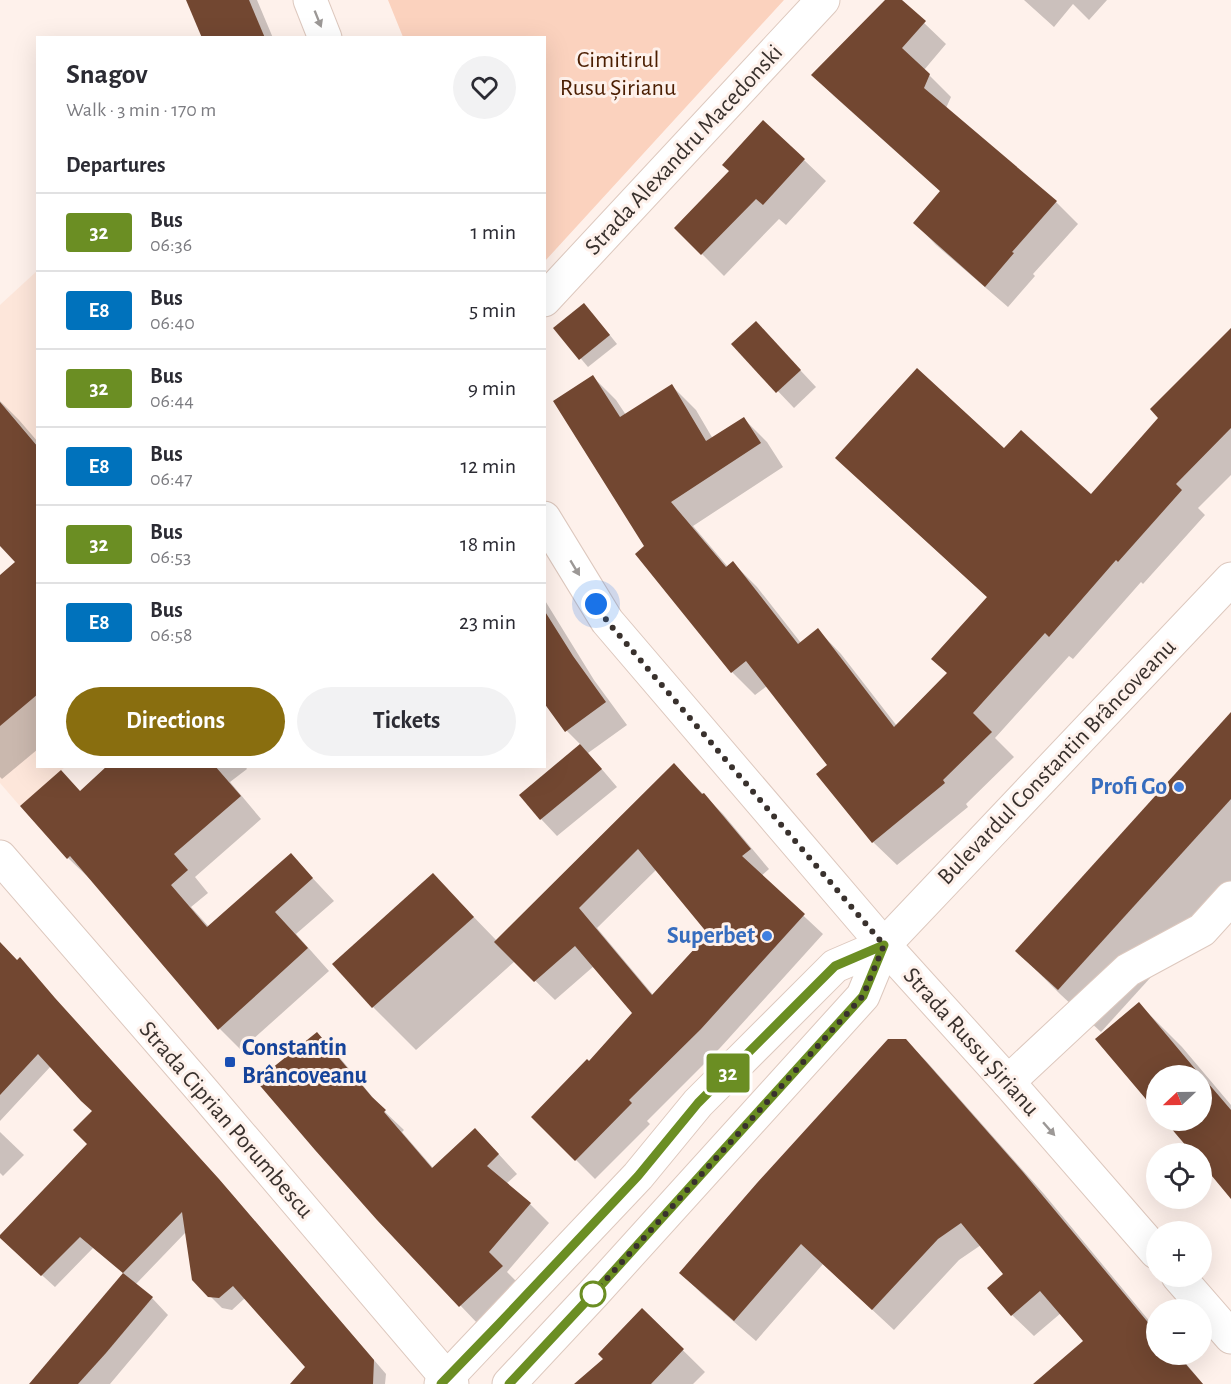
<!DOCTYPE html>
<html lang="en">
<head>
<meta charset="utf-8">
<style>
  :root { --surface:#fff; --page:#f2f2f3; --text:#2b2b33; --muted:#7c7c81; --line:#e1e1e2; --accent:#896e0f }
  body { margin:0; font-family:"Alegreya Sans",sans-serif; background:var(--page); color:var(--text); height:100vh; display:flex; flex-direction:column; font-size:22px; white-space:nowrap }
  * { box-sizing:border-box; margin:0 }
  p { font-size:20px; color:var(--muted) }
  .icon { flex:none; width:33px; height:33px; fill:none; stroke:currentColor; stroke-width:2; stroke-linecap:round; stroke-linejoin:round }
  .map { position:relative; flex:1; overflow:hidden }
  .details { position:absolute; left:36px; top:36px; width:510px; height:732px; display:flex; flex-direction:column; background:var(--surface); border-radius:0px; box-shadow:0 6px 24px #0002 }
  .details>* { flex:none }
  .badge { padding:0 12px; border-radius:4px; font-size:21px; line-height:39px }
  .needle { width:39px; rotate:248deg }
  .tools { position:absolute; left:1146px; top:1065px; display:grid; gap:12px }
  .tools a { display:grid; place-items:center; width:66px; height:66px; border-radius:50%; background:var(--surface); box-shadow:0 6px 24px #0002; font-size:30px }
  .you { position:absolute; width:30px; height:30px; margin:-15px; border:4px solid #fff; border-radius:50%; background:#1a73e8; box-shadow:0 0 0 9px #1a73e833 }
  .map>.badge { position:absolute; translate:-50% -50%; box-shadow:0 0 0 3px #fff }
  h2 { padding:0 30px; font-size:22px; line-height:54px }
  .round { display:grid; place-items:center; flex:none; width:63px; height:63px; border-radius:32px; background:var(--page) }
  .overview { display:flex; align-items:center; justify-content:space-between; height:102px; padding:0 30px }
  h1 { font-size:28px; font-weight:700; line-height:45px }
  .primary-button { display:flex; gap:12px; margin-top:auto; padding:12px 30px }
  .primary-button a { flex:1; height:69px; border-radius:36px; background:var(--accent); color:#fff; font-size:24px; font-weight:700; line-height:69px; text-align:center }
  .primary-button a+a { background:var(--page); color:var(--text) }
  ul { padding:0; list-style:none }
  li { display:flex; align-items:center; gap:18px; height:78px; padding:0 30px; border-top:2px solid var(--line) }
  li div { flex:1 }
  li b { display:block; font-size:22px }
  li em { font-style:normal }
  li .badge { min-width:66px; font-weight:700; text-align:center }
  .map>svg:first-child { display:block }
  .built { fill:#fde6da }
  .green { fill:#fbd2be }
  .shadow { fill:#0003; fill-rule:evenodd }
  .building { fill:#724731; fill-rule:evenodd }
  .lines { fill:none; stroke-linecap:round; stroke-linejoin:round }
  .street-casing { stroke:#ddc8be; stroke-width:35 }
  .secondary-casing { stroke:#ddc8be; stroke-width:35 }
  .street { stroke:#fff; stroke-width:33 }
  .secondary { stroke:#fff; stroke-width:33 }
  .oneway { fill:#9c9896 }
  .line-casing { stroke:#fff; stroke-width:14 }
  .line { stroke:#6b8e23; stroke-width:9 }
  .walk { stroke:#39312d; stroke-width:6; stroke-dasharray:0 10.8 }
  .shop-dot { fill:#3f7fe0; stroke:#fef1eb; stroke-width:2 }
  .transit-dot { fill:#1a4fb4; stroke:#fef1eb; stroke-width:2 }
  .stop-dot { fill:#fff; stroke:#6b8e23; stroke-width:3 }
  .labels { text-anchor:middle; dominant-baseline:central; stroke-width:6; stroke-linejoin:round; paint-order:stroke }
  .park-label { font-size:24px; fill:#4b1e02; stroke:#fef1eb }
  .street-label { font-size:24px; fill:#39312d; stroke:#fef1eb }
  .shop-label { font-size:24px; font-weight:bold; fill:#366cbe; stroke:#fef1eb; text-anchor:end }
  .transit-label { font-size:24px; font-weight:bold; fill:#164399; stroke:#fef1eb; text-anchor:start }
</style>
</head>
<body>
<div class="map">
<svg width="1231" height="1384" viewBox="0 0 1231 1384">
  <rect width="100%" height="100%" fill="#fef1eb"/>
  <!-- built -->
  <g class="built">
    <path d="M37,271V445L0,401V305Z"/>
    <path d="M37,588L38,766L65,767L20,806L0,783V620Z"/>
  </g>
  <!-- green -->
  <path class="green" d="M388,0H784L545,261L544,38L403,37Z"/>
  <!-- shadow -->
  <g class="shadow">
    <path d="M188,0H257L273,38H197L203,35Z"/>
    <path d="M886,0H900L946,44L924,70L951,97L946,108L1056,202L1078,224L1033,274L1035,276L1008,307L936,245L915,223L941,192L834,96L813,75Z"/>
    <path d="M1024,0H1107L1089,20L1073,4L1054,27Z"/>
    <path d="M804,160L826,181L786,225L779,219L724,276L676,228Z"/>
    <path d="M592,313L617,344L588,367L555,328Z"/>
    <path d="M1231,328V475L1198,508L1205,515L1143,584L1141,582L1073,659L1069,656L995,738L1014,757L966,804L968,807L897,865L873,842L829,765L767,686L755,695L732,672L646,546L593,377L616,400L626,415L672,386L696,410L713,439L744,419L767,442L783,467L693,526L728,567L733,563L757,587L801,643L818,630L841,654L897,726L948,674L988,598L861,481L1004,450L1091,497L1160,418Z"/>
    <path d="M772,340L816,387L794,408L733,344Z"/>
    <path d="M0,401L19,420L38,442V749L2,779L0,777V577L17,563L0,543Z"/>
    <path d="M544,599L594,680L627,725L588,753L617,787L557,836L541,819L521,795L581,745L567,731L544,701Z"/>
    <path d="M1231,714V889L1101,1032L1060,994L1017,951Z"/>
    <path d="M674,765L723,814L769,869L761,876L823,934L720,1048L647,1121L650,1124L595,1179L533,1117L589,1063L634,1013L594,966L555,1000L515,961L416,1050L373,1007L334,964L433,875L497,941ZM657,869L710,934L654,996L597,928Z"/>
    <path d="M151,766H245L247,769L230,782L261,819L195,877L208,893L191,907L209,927L291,855L334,901L296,934L329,971L241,1050L220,1029L91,878L90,879L68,858L80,792Z"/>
    <path d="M0,943L67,1013L231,1193L386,1374L385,1384H292L307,1367L245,1298L232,1310L222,1308L193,1279L186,1232L135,1285L152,1298L168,1315L110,1384H43L124,1274L93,1248L55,1287L13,1249L90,1144L93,1111L51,1066L0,1121Z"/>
    <path d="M1139,1004L1182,1047L1231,1105V1196L1202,1162V1076H1156V1109L1097,1039Z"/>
    <path d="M317,1034L336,1053L384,1111L404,1130L402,1132L434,1169L494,1149L517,1174L506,1184L530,1204L549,1223L507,1272L521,1286L479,1325L378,1219Z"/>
    <path d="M905,1040L927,1062L1044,1194L1156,1329V1354H1178L1203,1384H1035L1085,1341L1061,1313L1034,1336L1012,1315L989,1288L1006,1274L981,1245L959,1260L894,1330L823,1264L756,1341L702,1294L681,1273Z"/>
    <path d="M0,1132L24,1155L3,1176L0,1173Z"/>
    <path d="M642,1310L705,1372L693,1384H576L605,1359Z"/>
  </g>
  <!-- building -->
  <g class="building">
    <path d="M186,0H249L265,38H202Z"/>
    <path d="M885,0H902L926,21L902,48L930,74L924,88L1057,201L1012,252L1014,253L985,287L913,223L940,191L811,75Z"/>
    <path d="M763,120L805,159L763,205L756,199L701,255L674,228L729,171L722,165Z"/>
    <path d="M584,303L610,335L579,360L553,328Z"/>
    <path d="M756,321L801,370L776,393L731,344Z"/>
    <path d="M1231,328V428L1176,484L1182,490L1118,562L1116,560L1049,637L1045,633L973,713L992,732L943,780L945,783L872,843L816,774L827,765L746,661L731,673L635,554L644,546L553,401L593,375L620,417L672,384L706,441L744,417L761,443L671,502L726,567L733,561L798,644L818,628L894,727L947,673L931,659L987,597L835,458L917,368L1004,448L1021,430L1091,494L1158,418L1150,409Z"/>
    <path d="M0,402L38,447V694L0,726V575L15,562L0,546Z"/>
    <path d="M544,610L573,656L606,702L565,732L544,703Z"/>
    <path d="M1231,712V799L1058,990L1015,951Z"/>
    <path d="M580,744L602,769L540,820L519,795Z"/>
    <path d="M674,763L702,794L704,793L751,849L742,856L805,914L701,1029L629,1100L632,1103L575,1161L531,1117L587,1059L589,1061L632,1013L575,946L534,982L494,942ZM638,849L708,934L652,995L579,908Z"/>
    <path d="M107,766H215L241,796L174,854L188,870L171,885L207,927L291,853L313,878L275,912L308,948L218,1030L70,856L67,859L20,806L61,770L80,791Z"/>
    <path d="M433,873L474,917L372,1008L332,964Z"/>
    <path d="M0,942L17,960L20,957L55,998L219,1179L374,1360L373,1384H290L305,1367L233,1286L219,1298L208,1297L192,1280L182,1212L123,1273L80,1237L41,1276L0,1238V1235L87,1144L73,1130L92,1111L81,1101L38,1054L0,1095Z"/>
    <path d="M1139,1002L1201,1076H1156V1111L1095,1039Z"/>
    <path d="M317,1032L372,1097L386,1110L384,1112L432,1168L475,1128L499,1154L487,1166L531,1203L489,1252L503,1266L459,1307L377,1220L315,1150L256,1081Z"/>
    <path d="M888,1039H906L1023,1172L1156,1332V1354H1177L1203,1384H1033L1083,1341L1040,1291L1011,1316L987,1288L1003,1274L961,1223L938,1239L872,1310L801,1244L734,1321L679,1273L757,1183Z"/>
    <path d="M1202,1076L1231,1110V1199L1202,1164V1154H1193L1164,1120H1202Z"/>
    <path d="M123,1273L153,1297L106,1353L78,1384H29Z"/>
    <path d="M642,1308L684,1349L651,1384H574L603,1359L598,1354Z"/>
  </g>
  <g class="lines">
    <defs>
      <g id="street">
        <path d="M310,0L325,38"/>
        <path d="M544,300L823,0"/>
        <path d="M544,518L607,621L884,945L1008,1082L1156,1252"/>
        <path d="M1008,1082L1128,970L1202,930L1231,898"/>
        <path d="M1178,1276L1231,1337"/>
      </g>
      <g id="secondary">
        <path d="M0,857L201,1089L452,1384"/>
        <path d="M441,1384L638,1176L698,1103L835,966L884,945"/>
        <path d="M509,1384L593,1294L863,996L884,945L1231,579"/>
      </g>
    </defs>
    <!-- street casing -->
    <use href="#street" class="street-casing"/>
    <!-- secondary casing -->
    <use href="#secondary" class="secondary-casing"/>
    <!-- street -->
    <use href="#street" class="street"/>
    <!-- secondary -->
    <use href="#secondary" class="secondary"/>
  </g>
  <!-- one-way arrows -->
  <defs><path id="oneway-solid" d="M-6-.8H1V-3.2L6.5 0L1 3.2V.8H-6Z" transform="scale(1.5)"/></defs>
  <g class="oneway">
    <use href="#oneway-solid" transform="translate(318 19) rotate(68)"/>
    <use href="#oneway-solid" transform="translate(575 568) rotate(59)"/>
    <use href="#oneway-solid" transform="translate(1049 1129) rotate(49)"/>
  </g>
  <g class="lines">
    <defs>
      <path id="line" d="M441,1384L499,1324L638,1176L698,1103L835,966L884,945L863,996L593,1294L509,1384"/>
    </defs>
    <!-- line casing -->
    <use href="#line" class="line-casing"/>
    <!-- line -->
    <use href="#line" class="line"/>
    <!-- walk -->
    <path class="walk" d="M593,1294L863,996L884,945L607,621L596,604"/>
  </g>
  <!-- markers -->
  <g class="shop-dot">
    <circle cx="1179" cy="787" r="6"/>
    <circle cx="767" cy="936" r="6"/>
  </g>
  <rect class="transit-dot" x="224" y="1056" width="12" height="12" rx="3"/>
  <circle class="stop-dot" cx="593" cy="1294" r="12"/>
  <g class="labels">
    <!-- park labels -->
    <g class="park-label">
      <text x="618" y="60">Cimitirul<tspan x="618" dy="28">Rusu Șirianu</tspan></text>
    </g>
    <!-- street labels -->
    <g class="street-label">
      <text transform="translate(684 150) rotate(-47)">Strada Alexandru Macedonski</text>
      <text transform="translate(1057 762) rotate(-46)">Bulevardul Constantin Brâncoveanu</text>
      <text transform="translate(971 1042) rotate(48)">Strada Russu Șirianu</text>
      <text transform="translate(226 1120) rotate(49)">Strada Ciprian Porumbescu</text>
    </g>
    <!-- shop labels -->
    <g class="shop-label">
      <text x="1167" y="787">Profi Go</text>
      <text x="755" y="936">Superbet</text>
    </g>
    <!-- transit labels -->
    <g class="transit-label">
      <text x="242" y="1048">Constantin<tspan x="242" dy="28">Brâncoveanu</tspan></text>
    </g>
  </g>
</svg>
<div class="tools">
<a><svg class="needle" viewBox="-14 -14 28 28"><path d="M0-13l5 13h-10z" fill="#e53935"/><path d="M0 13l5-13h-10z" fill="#7c7c81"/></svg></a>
<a><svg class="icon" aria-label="locate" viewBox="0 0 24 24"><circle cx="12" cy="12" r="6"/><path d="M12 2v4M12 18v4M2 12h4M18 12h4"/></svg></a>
<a>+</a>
<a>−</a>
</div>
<div class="you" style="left:596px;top:604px"></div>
<b class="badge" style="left:728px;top:1073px;background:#6b8e23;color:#fff">32</b>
<section class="details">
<div class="overview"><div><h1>Snagov</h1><p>Walk · 3 min · 170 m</p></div><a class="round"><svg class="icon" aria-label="heart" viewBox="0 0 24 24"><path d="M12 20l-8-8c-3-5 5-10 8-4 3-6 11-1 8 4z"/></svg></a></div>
<h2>Departures</h2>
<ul>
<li><span class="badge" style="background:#6b8e23;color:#fff">32</span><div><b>Bus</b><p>06:36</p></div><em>1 min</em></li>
<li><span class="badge" style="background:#0072bc;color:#fff">E8</span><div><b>Bus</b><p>06:40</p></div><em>5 min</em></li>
<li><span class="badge" style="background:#6b8e23;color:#fff">32</span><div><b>Bus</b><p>06:44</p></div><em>9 min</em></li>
<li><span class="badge" style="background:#0072bc;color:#fff">E8</span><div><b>Bus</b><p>06:47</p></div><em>12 min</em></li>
<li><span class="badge" style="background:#6b8e23;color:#fff">32</span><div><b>Bus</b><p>06:53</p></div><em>18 min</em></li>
<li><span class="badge" style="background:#0072bc;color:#fff">E8</span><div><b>Bus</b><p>06:58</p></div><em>23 min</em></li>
</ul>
<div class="primary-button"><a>Directions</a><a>Tickets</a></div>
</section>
</div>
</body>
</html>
